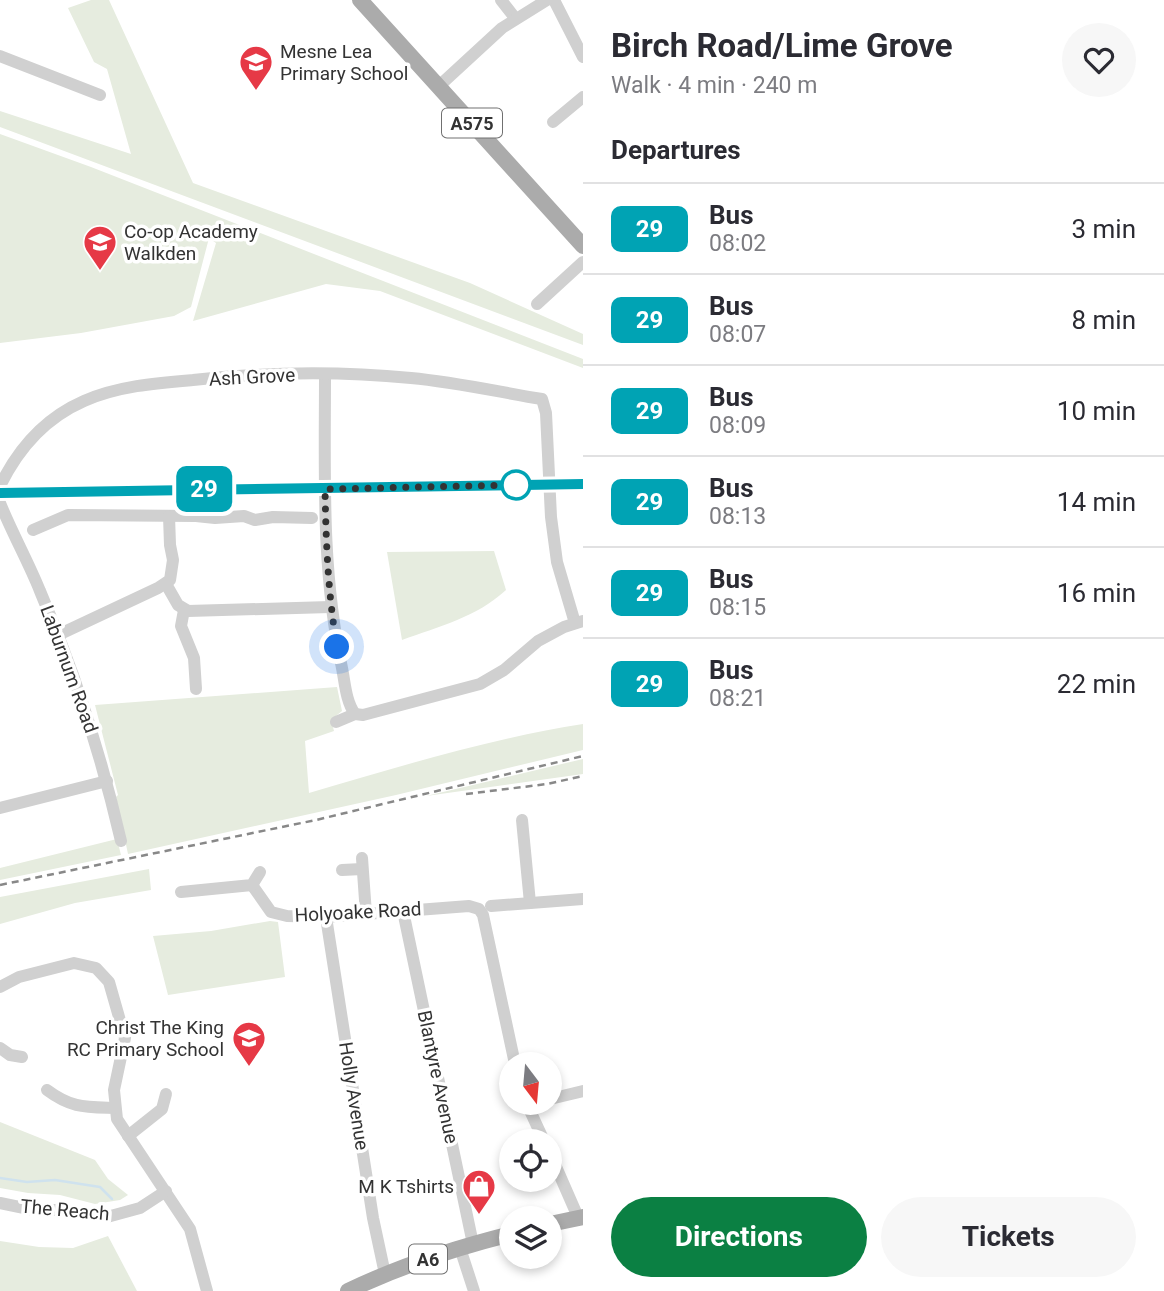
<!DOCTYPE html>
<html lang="en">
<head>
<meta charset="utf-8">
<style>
  :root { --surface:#fff; --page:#f7f7f7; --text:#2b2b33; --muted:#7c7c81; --line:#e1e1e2; --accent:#0b8043 }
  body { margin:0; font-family:Roboto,sans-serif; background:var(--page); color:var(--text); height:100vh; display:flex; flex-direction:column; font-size:26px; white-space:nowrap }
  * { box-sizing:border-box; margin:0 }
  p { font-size:23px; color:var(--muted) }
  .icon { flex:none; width:38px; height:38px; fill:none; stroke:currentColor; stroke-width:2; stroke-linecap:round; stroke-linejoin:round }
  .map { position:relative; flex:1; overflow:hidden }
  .panel { display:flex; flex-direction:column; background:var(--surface); width:581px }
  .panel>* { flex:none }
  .badge { padding:0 14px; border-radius:10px; font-size:24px; line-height:46px }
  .needle { width:46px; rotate:164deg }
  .fabs { position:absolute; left:499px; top:1052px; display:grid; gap:14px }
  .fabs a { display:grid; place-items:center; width:63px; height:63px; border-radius:50%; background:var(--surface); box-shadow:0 4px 10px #0003; font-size:35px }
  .you { position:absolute; width:35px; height:35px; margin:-18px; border:5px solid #fff; border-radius:50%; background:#1a73e8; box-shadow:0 0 0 10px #1a73e833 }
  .map>.badge { position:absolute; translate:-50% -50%; box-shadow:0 0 0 4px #fff }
  h2 { padding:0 28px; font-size:26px; line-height:63px }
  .round { display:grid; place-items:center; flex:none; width:74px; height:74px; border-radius:37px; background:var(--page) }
  .head { display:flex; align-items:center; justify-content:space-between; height:119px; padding:0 28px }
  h1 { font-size:33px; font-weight:700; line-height:52px }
  .action { display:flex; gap:14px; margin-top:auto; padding:14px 28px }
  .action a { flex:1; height:80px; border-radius:42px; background:var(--accent); color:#fff; font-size:28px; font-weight:700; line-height:80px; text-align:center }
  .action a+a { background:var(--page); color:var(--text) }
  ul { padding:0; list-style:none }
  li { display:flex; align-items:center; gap:21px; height:91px; padding:0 28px; border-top:2px solid var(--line) }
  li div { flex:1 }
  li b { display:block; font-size:26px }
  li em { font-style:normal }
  li .badge { min-width:77px; font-weight:700; text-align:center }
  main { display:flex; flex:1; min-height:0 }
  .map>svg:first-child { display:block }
  .green { fill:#e6ecdf }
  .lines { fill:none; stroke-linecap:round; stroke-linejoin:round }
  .stream { stroke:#cfe2ee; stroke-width:2.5 }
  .minor { stroke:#d0d0d0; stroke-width:12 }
  .major { stroke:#ababab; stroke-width:16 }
  .rail { stroke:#888; stroke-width:2.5; stroke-dasharray:7 5; stroke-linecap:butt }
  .line-casing { stroke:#fff; stroke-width:16 }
  .line { stroke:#00a3b4; stroke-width:10 }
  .walk { stroke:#333; stroke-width:7; stroke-dasharray:0 12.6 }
  .stop-dot { fill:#fff; stroke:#00a3b4; stroke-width:3.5 }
  .labels { text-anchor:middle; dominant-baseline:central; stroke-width:7; stroke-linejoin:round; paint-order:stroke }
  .shield { fill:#fff; stroke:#707070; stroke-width:2 }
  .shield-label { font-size:18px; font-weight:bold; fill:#333 }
  .poi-label { font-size:19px; fill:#333; stroke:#fff; text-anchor:start }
  .street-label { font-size:19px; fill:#333; stroke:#fff }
</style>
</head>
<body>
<main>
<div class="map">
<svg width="583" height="1291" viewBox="0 0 583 1291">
  <rect width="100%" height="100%" fill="#fff"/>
  <!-- green -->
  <g class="green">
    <path d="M91,0H109L193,183L470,283L583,334V345L0,127V111L131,154L107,69L94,62L68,8Z"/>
    <path d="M0,134L91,167L583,359V368L380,291L326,284L193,321L216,243L209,238L191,307L174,316L81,333L0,343Z"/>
    <path d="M494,551L506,590C477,617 438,627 402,640L387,552Z"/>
    <path d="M337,687L342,711L331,720L334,731L305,741L309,793C397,767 493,738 583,724V750L396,795L128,854L116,797L118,795L95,705Z"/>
    <path d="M583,759V774L426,796Z"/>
    <path d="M117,839L121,855L0,880V868Z"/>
    <path d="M149,869L151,890L75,903L0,924V897Z"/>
    <path d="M270,921L278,922L285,977L168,995L153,936L211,931Z"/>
    <path d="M0,1122L95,1160L108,1179L128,1195L120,1200L95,1204L60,1195L28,1193L0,1188Z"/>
    <path d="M108,1236L137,1291H0V1241L39,1247L73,1248Z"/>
  </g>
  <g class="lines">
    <!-- stream -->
    <path class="stream" d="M0,1178L27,1182L55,1180L100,1187L112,1199"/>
    <!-- minor -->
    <g class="minor">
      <path d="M501,0L515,18"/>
      <path d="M554,0L583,57"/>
      <path d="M0,56L100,95"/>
      <path d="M439,86L502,28L547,0"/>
      <path d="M553,122L583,97"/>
      <path d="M537,304L583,262"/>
      <path d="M325,374C325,473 321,570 342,668C345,683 346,702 355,714"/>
      <path d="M0,486C18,449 45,418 84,401C118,386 157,383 193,380C265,372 339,371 411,378C455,382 499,392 542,399L546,413L551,517L557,562L575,623"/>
      <path d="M0,493L583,484"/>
      <path d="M0,503C12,533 28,561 40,591C75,672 101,755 121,841"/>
      <path d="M33,530L68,515L196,516L215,518L244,516L255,520L273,517L312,518"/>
      <path d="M166,584L178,605L188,611L330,607"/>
      <path d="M184,610L181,626L194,658L196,689"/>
      <path d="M58,635L158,588L170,580L173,560L170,545L169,516"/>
      <path d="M336,722L355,714L363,715L480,684L504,670L538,641L564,627L583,621"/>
      <path d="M0,808L107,781"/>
      <path d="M522,820L530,903"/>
      <path d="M362,858L366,914"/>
      <path d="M342,870L362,869"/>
      <path d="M252,885L271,912L287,916L326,917L469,906L479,909L483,915L515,1064"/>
      <path d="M181,892L252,885L260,872"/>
      <path d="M491,906L583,899"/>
      <path d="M403,911L473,1244"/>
      <path d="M326,917L373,1218L385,1274"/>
      <path d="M0,987L19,977L74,963L96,968L109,982L125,1038L114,1090L117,1119L190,1229L207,1291"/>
      <path d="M0,1048L10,1055L22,1057"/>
      <path d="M47,1090C71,1108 85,1107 114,1108"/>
      <path d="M550,1099L583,1091"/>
      <path d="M526,1102L544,1141"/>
      <path d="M128,1136L162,1109L166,1094"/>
      <path d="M550,1153L578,1217"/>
      <path d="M0,1203L34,1210H63L107,1217L140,1208L166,1191"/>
      <path d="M460,1248L474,1291"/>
    </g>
    <!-- major -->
    <g class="major">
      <path d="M360,0L583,246"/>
      <path d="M550,1224L583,1217"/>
      <path d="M348,1291C400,1266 455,1248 511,1234"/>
    </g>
    <!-- rail -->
    <g class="rail">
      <path d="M466,794L547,784L583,776"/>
      <path d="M0,885L316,820L583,756"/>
    </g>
  </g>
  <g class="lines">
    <defs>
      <path id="line" d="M0,493L583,484"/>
    </defs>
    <!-- line casing -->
    <use href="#line" class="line-casing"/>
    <!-- line -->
    <use href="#line" class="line"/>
    <!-- walk -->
    <path class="walk" d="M337,647C328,594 326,543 325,489L523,485H516"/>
  </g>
  <!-- icons -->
  <defs>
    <symbol id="school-pin" viewBox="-11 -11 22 30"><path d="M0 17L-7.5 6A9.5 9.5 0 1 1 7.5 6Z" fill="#e63946" stroke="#fff"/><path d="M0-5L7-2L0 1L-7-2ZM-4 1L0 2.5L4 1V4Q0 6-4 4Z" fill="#fff"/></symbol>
    <symbol id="shop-pin" viewBox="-11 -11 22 30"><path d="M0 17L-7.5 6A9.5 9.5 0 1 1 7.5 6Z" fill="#e63946" stroke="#fff"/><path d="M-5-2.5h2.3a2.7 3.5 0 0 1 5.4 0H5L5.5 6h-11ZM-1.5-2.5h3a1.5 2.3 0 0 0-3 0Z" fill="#fff"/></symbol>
  </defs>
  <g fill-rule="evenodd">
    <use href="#school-pin" x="237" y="43" width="38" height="52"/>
    <use href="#school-pin" x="81" y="223" width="38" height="52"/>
    <use href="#school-pin" x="230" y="1019" width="38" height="52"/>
    <use href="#shop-pin" x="460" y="1167" width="38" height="52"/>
  </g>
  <!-- markers -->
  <circle class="stop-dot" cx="516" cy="485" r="14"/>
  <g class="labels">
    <!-- shield labels -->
    <g class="shield">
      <rect x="442" y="108.5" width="60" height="29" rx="5"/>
      <rect x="409" y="1244.5" width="38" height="29" rx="5"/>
    </g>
    <g class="shield-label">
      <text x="472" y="123">A575</text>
      <text x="428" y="1259">A6</text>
    </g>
    <!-- poi labels -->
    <g class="poi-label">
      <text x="280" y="51">Mesne Lea<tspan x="280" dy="22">Primary School</tspan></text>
      <text x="124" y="231">Co-op Academy<tspan x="124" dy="22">Walkden</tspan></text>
      <text x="224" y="1027" text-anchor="end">Christ The King<tspan x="224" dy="22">RC Primary School</tspan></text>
      <text x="454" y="1186" text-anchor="end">M K Tshirts</text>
    </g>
    <!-- street labels -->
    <g class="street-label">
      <text transform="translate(252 377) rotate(-3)">Ash Grove</text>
      <text transform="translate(69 669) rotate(70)">Laburnum Road</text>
      <text transform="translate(358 912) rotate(-3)">Holyoake Road</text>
      <text transform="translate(438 1077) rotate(78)">Blantyre Avenue</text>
      <text transform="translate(354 1096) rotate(81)">Holly Avenue</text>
      <text transform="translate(65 1210) rotate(5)">The Reach</text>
    </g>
  </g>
</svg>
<div class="fabs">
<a><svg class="needle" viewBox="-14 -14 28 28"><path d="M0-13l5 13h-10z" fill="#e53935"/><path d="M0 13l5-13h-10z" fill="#7c7c81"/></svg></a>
<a><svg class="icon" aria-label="locate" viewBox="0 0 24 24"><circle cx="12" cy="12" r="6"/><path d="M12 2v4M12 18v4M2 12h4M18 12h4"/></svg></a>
<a><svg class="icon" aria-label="layers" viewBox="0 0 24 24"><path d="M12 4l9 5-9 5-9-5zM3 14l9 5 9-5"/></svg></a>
</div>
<div class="you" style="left:337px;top:647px"></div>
<b class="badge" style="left:204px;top:489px;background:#00a3b4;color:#fff">29</b>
</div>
<section class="panel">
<div class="head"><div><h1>Birch Road/Lime Grove</h1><p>Walk · 4 min · 240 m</p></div><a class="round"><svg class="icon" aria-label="heart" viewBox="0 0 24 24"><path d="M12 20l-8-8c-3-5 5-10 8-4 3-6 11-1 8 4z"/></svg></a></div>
<h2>Departures</h2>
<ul>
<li><span class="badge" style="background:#00a3b4;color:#fff">29</span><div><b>Bus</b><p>08:02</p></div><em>3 min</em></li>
<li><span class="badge" style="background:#00a3b4;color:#fff">29</span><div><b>Bus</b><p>08:07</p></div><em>8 min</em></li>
<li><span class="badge" style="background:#00a3b4;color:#fff">29</span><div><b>Bus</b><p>08:09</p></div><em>10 min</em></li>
<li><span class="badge" style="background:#00a3b4;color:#fff">29</span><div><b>Bus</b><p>08:13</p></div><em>14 min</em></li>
<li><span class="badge" style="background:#00a3b4;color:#fff">29</span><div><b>Bus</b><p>08:15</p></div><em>16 min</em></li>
<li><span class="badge" style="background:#00a3b4;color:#fff">29</span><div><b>Bus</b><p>08:21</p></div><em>22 min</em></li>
</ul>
<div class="action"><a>Directions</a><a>Tickets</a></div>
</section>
</main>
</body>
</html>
